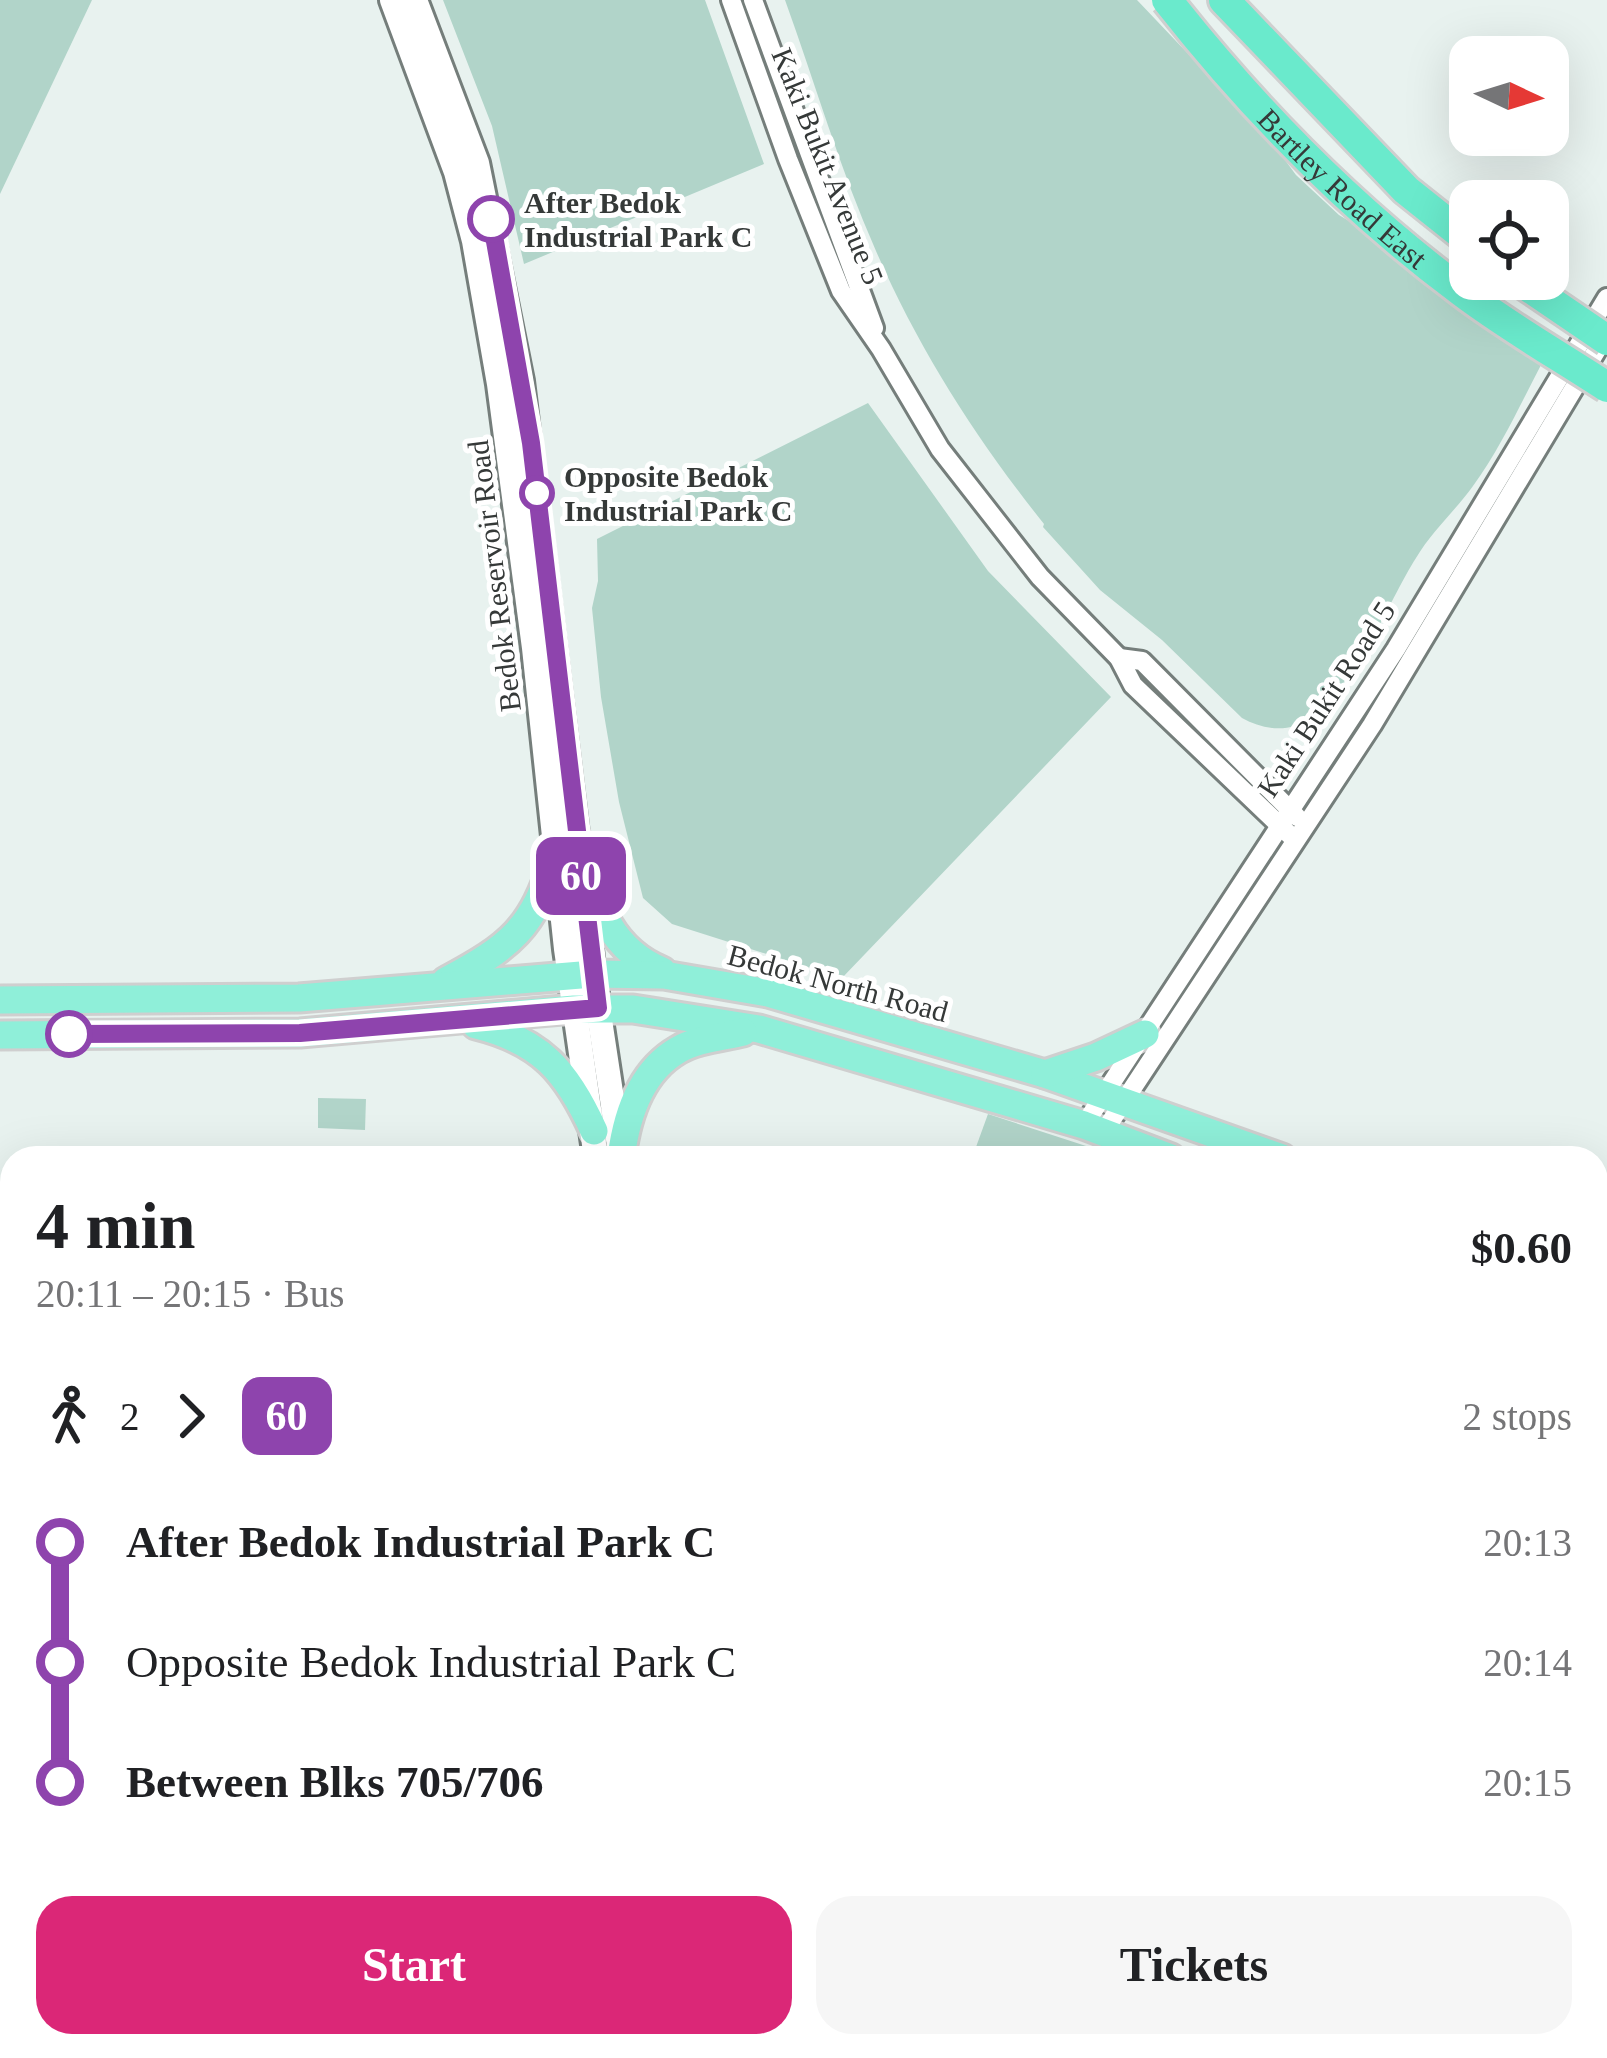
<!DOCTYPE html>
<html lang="en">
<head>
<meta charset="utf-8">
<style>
  :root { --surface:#fff; --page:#f6f6f6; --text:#202124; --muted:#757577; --accent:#db2777 }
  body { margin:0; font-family:"Times New Roman",serif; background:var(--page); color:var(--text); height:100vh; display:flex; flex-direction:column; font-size:45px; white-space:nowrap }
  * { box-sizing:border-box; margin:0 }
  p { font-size:39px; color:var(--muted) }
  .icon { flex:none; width:66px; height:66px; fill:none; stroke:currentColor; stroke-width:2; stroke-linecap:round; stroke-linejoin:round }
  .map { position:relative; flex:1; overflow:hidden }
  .panel { position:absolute; left:0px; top:1146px; width:1608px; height:912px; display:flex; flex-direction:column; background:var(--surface); border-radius:36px 36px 0 0; box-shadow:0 12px 48px #0002 }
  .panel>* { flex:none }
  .badge { padding:0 24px; border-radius:18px; font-size:42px; line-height:78px }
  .needle { width:78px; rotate:94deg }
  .tools { position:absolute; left:1449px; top:36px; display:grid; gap:24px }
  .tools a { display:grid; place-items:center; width:120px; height:120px; border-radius:24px; background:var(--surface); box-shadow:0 12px 48px #0002; font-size:60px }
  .map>.badge { position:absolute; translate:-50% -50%; box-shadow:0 0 0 6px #fff }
  .legs { display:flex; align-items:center; gap:18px; height:132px; padding:0 36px; font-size:39px }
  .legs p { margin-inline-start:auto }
  .headline { display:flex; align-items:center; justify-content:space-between; height:204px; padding:0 36px }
  h1 { font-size:66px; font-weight:700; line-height:90px }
  .primary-button { display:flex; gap:24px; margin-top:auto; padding:24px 36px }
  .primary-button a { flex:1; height:138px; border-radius:36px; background:var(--accent); color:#fff; font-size:48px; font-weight:700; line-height:138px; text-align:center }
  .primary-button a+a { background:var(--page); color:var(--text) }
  ul { padding:0 36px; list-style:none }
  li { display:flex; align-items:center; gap:42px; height:120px; font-size:45px }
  li i { display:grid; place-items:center; width:18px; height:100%; margin:0 15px; background:currentColor }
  li i::after { content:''; width:30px; height:30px; margin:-15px; border:9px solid; border-radius:50%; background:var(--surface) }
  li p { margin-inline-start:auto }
  li:first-child i { background:linear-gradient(#0000 50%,currentColor 0) }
  li:last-child i { background:linear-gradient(currentColor 50%,#0000 0) }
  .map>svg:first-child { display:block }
  .green { fill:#b1d4c9 }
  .water { fill:#82baa9; stroke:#6b9387; stroke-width:3 }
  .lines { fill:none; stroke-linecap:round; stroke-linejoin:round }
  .minor-casing { stroke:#757e7b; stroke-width:24 }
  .secondary-casing { stroke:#757e7b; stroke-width:30 }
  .primary-casing { stroke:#cfcfcf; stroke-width:33 }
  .trunk-casing { stroke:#cfcfcf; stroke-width:36 }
  .minor { stroke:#fff; stroke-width:18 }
  .secondary { stroke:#fff; stroke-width:24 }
  .primary { stroke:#8fefd9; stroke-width:27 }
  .trunk { stroke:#6aeacc; stroke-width:30 }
  .trunk-bridge-casing { stroke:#cfcfcf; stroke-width:36; stroke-linecap:butt }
  .trunk-bridge { stroke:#6aeacc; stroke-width:30 }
  .line-1-casing { stroke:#fff; stroke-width:27 }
  .line-1 { stroke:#8e44ad; stroke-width:18 }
  .stop-1-dot { fill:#fff; stroke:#8e44ad; stroke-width:6 }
  .labels { text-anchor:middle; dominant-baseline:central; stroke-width:10; stroke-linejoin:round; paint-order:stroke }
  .street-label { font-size:30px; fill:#353938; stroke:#fff }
  .stop-label { font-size:30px; font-weight:bold; fill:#353938; stroke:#fff; text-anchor:start }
</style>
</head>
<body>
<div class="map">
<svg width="1607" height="2058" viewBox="0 0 1607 2058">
  <rect width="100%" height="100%" fill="#e8f2ef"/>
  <!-- green -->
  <g class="green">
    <path d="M0,0H92L0,194Z"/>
    <path d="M443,0H705L764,164L524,264L492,126Z"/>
    <path d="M785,0H1137L1271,141L1296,175L1339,215L1374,236L1454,303L1541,365C1520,405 1500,449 1473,486C1455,511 1432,531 1416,558C1389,600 1353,693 1311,719C1288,733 1264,730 1242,718L1162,640L1100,590L1043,527L1044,524C977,440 919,350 876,251C840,170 815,83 785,0Z"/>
    <path d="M868,403L988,571L1111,697L842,978L672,924L643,898L619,802L601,697L592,608L598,581L597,539Z"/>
    <path d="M318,1098L366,1099L365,1130L318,1128Z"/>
    <path d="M988,1114L1123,1158H972Z"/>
    <path d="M1596,1301L1607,1302V2058H662L664,2046H1596Z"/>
  </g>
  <!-- water -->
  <path class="water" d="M1607,1724V2058H1055L1065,2046H1596V1728Z"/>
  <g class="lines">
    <defs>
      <g id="minor">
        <path d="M731,0L788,159L841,291L881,349L940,449L1040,577L1119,658L1133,685L1295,840"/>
        <path d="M753,0L874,328"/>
        <path d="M1119,658L1142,661L1297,817"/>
        <path d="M1084,1125L1396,649L1607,298"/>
        <path d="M1103,1133L1372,725L1607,333"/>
        <path d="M0,1460L6,1450"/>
        <path d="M0,1683L12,1693"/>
        <path d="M0,1702L12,1712"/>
      </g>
      <g id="secondary">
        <path d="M392,0L456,172L474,241L499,384L534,648L566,949L596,1158"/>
        <path d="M415,0L477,163L521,381L593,974L619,1145"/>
        <path d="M157,2046L160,2058"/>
        <path d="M179,2046L182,2058"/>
      </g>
      <g id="primary">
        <path d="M576,837C594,892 603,947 662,971"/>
        <path d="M446,981C511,946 533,929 555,857"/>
        <path d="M0,1000L299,998L593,974L664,975L768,993L1045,1074L1282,1158"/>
        <path d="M476,1025C541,1041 567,1071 594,1131"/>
        <path d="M0,1035L300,1033L574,1009H633L759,1029L1084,1125L1171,1158"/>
        <path d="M1045,1074L1096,1057L1145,1034"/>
        <path d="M621,1158C626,1118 640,1072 678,1050C696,1039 722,1037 743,1032"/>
        <path d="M1597,1246L1607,1254"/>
        <path d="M1596,1284L1607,1285"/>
      </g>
      <path id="trunk" d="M1224,0L1406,190L1470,241"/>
    </defs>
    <!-- minor casing -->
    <use href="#minor" class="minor-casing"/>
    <!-- secondary casing -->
    <use href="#secondary" class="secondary-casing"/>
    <!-- primary casing -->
    <use href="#primary" class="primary-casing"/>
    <!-- trunk casing -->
    <use href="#trunk" class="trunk-casing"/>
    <!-- minor -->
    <use href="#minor" class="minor"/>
    <!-- secondary -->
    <use href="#secondary" class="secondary"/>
    <!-- primary -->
    <use href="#primary" class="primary"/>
    <!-- trunk -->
    <use href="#trunk" class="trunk"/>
    <defs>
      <g id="trunk-bridge">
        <path id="s1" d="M1167,0C1252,108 1351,209 1461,291C1507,326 1558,355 1607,387"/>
        <path d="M1517,279L1607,340"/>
      </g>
    </defs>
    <!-- trunk-bridge casing -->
    <use href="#trunk-bridge" class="trunk-bridge-casing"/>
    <!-- trunk-bridge -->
    <use href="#trunk-bridge" class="trunk-bridge"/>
  </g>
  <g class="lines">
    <defs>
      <path id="line-1" d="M69,1034L300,1033L598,1008L531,443L491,219"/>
    </defs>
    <!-- line-1 casing -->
    <use href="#line-1" class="line-1-casing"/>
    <!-- line-1 -->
    <use href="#line-1" class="line-1"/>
  </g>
  <!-- markers -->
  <g class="stop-1-dot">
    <circle cx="491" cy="219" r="21"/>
    <circle cx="537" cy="493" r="15"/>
    <circle cx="69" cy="1034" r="21"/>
  </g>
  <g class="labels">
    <!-- street labels -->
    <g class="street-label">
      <text transform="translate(828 166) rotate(68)">Kaki Bukit Avenue 5</text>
      <text stroke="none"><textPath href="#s1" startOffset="258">Bartley Road East</textPath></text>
      <text transform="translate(494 576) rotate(-97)">Bedok Reservoir Road</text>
      <text transform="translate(1326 699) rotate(-57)">Kaki Bukit Road 5</text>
      <text transform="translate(838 983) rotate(15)">Bedok North Road</text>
    </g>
    <!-- stop labels -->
    <g class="stop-label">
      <text x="524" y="202">After Bedok<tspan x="524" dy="34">Industrial Park C</tspan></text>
      <text x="564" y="476">Opposite Bedok<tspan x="564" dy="34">Industrial Park C</tspan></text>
    </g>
  </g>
</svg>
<div class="tools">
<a><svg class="needle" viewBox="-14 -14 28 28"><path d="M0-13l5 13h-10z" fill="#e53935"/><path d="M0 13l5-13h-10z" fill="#757577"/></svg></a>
<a><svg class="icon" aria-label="locate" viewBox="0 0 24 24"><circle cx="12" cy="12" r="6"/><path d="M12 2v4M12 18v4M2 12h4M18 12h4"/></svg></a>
</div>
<b class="badge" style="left:581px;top:876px;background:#8e44ad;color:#fff">60</b>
<section class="panel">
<div class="headline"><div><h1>4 min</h1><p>20:11 – 20:15 · Bus</p></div><b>$0.60</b></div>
<div class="legs"><svg class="icon" aria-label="walk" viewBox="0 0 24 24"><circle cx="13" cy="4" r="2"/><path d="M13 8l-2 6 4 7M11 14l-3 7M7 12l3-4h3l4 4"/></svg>2<svg class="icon" aria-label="forward" viewBox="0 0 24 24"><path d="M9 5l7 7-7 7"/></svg><b class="badge" style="background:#8e44ad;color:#fff">60</b><p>2 stops</p></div>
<ul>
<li><i style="color:#8e44ad"></i><b>After Bedok Industrial Park C</b><p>20:13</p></li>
<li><i style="color:#8e44ad"></i><span>Opposite Bedok Industrial Park C</span><p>20:14</p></li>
<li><i style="color:#8e44ad"></i><b>Between Blks 705/706</b><p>20:15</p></li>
</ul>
<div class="primary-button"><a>Start</a><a>Tickets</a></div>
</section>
</div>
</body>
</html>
